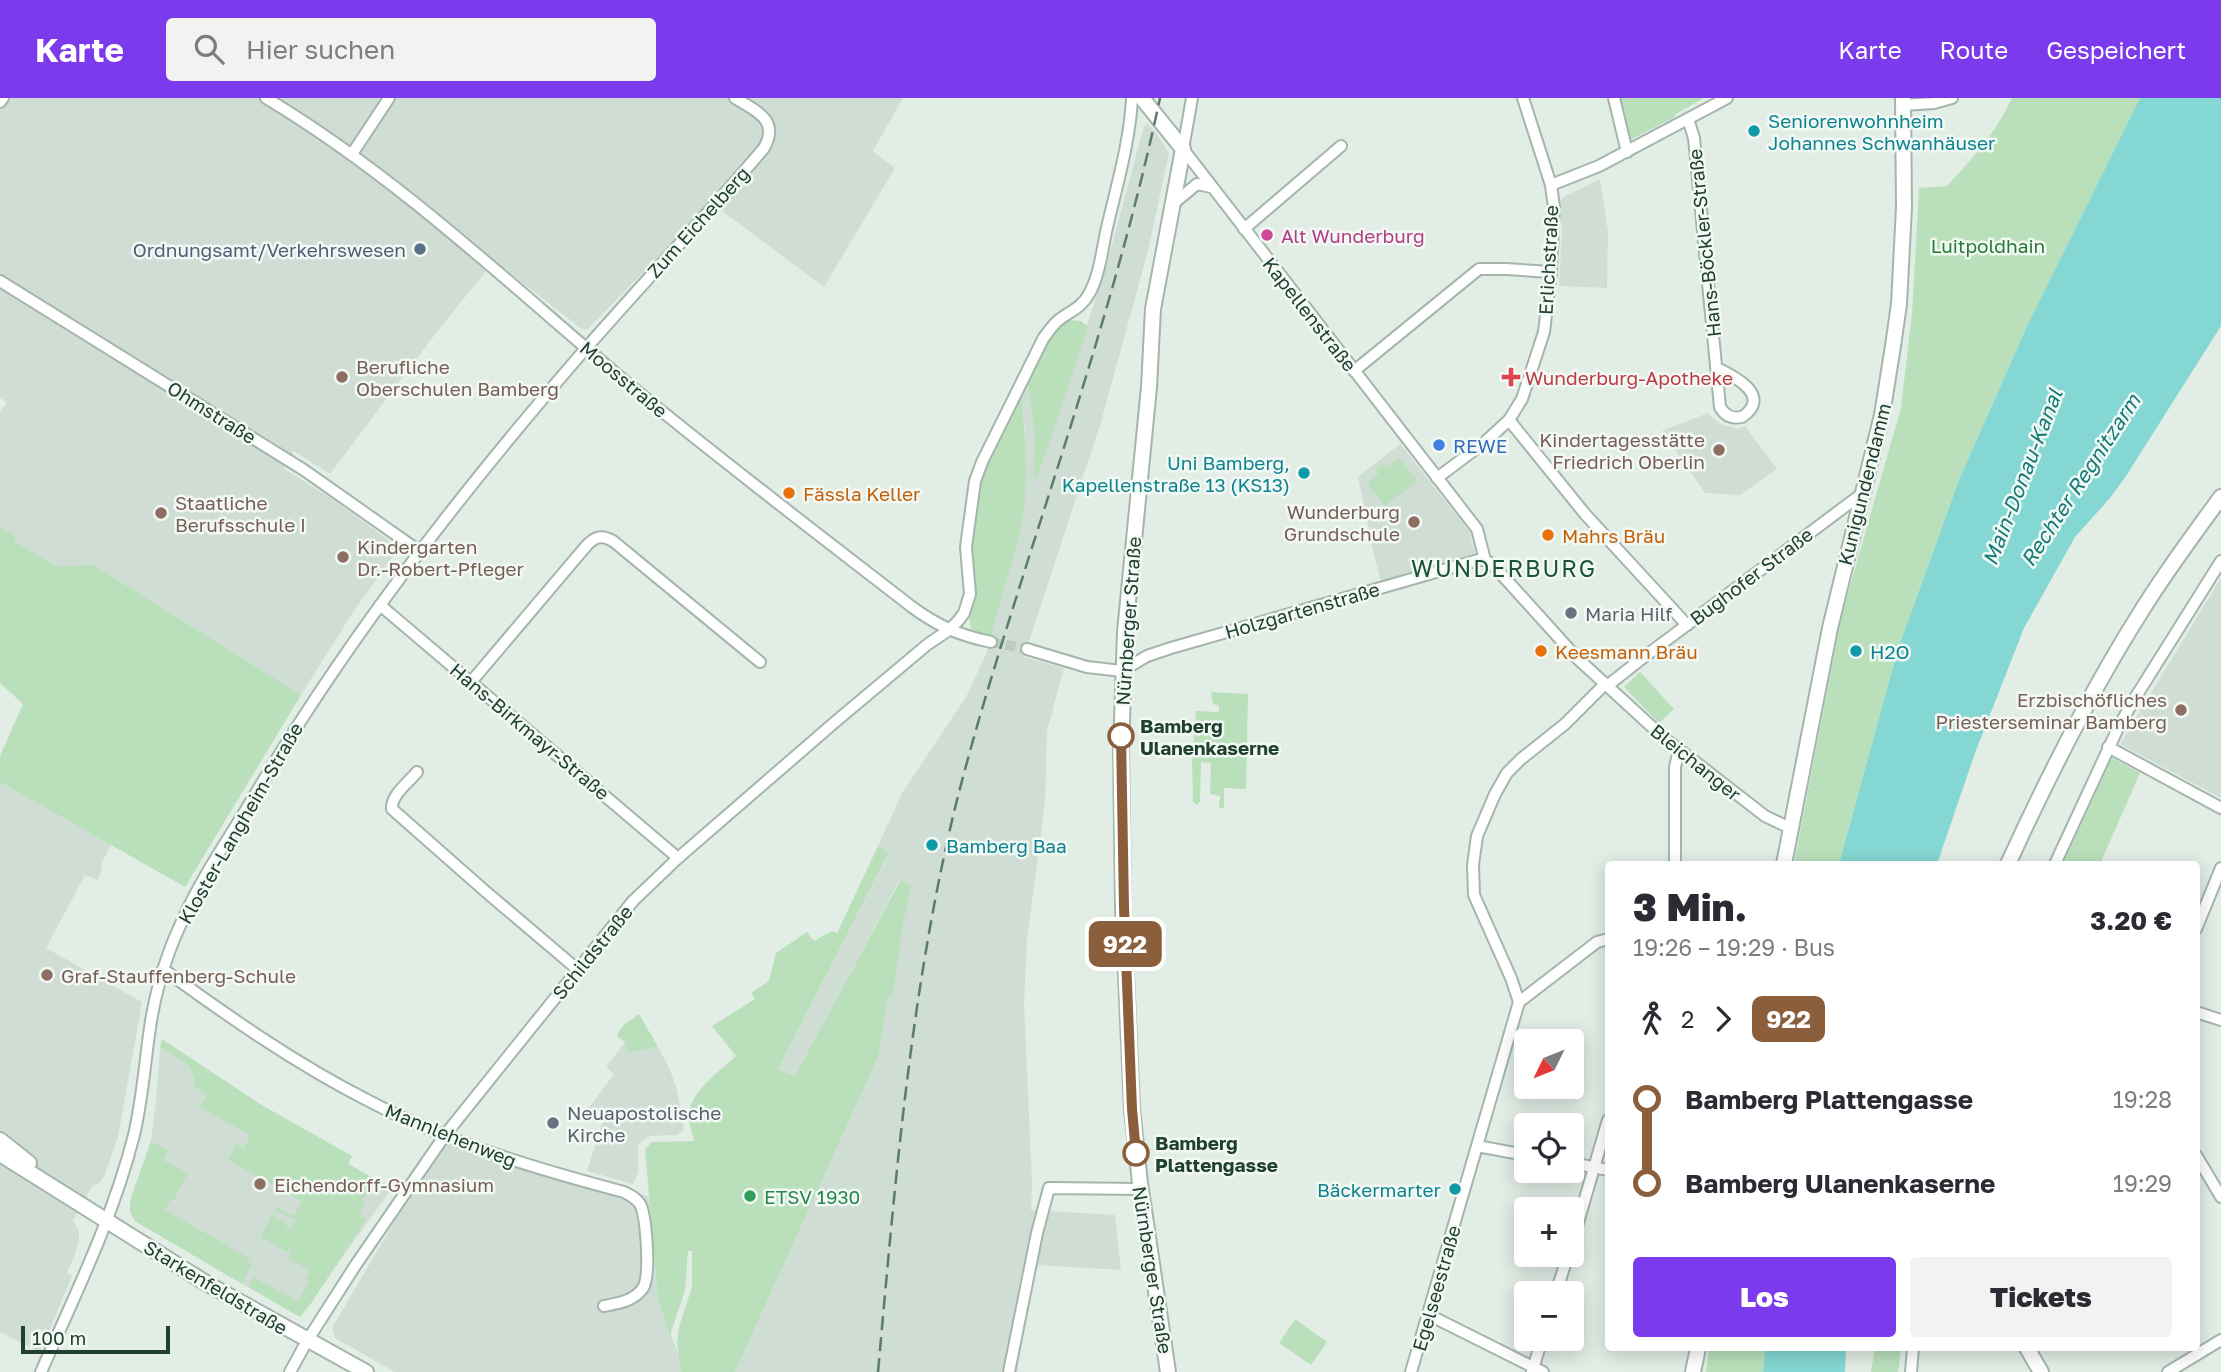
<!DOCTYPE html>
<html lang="de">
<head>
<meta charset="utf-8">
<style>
  :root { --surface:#fff; --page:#f2f2f3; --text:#2b2b33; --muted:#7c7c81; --accent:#7c3aed }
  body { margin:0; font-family:"Golos Text",sans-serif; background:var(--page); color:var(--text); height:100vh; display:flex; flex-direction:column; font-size:26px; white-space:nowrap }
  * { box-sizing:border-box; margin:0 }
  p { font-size:23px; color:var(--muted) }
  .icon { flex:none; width:38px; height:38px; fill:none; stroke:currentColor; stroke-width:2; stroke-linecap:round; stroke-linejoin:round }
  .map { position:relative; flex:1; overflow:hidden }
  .sheet { position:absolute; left:1605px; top:763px; width:595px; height:490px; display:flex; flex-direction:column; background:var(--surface); border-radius:7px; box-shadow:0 4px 18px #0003 }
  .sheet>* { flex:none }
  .badge { padding:0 14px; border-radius:10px; font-size:24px; line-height:46px }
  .needle { width:46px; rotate:227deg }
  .controls { position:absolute; left:1514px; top:931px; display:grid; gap:14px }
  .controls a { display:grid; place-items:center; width:70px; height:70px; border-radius:7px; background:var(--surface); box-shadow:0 4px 18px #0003; font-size:35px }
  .scale { position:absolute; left:21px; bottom:18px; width:149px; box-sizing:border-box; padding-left:7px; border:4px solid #204031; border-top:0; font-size:19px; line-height:24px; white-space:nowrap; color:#204031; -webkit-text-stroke:5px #f2f9f4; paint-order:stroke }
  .map>.badge { position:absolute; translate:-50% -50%; box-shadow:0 0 0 4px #fff }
  .legs { display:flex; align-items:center; gap:10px; height:77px; padding:0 28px; font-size:23px }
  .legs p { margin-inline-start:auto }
  .head { display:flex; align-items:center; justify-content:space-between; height:119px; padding:0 28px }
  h1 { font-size:38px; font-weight:800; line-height:52px }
  .cta { display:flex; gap:14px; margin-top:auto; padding:14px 28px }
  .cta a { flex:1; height:80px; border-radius:7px; background:var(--accent); color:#fff; font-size:28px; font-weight:800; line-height:80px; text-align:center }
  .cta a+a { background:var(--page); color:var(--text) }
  ul { padding:0 28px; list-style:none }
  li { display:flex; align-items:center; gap:24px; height:84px; font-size:26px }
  li i { display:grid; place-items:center; width:10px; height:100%; margin:0 9px; background:currentColor }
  li i::after { content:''; width:18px; height:18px; margin:-9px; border:5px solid; border-radius:50%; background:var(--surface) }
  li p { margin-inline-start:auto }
  li:first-child i { background:linear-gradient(#0000 50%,currentColor 0) }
  li:last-child i { background:linear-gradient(currentColor 50%,#0000 0) }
  header { display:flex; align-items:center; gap:42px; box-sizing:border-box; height:98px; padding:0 35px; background:var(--accent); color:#fff }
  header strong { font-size:33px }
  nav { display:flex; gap:38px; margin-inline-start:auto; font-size:24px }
  .search { width:490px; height:63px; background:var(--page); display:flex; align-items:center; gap:18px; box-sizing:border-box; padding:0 24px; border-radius:7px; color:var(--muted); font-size:26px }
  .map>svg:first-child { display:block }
  .built { fill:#d0ddd4 }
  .green { fill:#b9e0bb }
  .water { fill:#85d7d3 }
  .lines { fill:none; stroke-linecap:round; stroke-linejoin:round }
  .minor-tunnel { stroke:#bbcac2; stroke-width:10; stroke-dasharray:10 5; stroke-linecap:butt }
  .minor-casing { stroke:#a4b6ac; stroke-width:14 }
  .tertiary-casing { stroke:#a4b6ac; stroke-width:18 }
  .minor { stroke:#fff; stroke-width:10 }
  .tertiary { stroke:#fff; stroke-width:14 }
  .rail { stroke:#5b7b6c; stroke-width:2.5; stroke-dasharray:14 7; stroke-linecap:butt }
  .line-1-casing { stroke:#fff; stroke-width:16 }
  .line-1 { stroke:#8b5e3c; stroke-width:10 }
  .culture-dot { fill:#0f9aa8; stroke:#f2f9f4; stroke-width:2.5 }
  .hotel-dot { fill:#d1479c; stroke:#f2f9f4; stroke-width:2.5 }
  .service-dot { fill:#5c6f8a; stroke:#f2f9f4; stroke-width:2.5 }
  .education-dot { fill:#8d6e63; stroke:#f2f9f4; stroke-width:2.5 }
  .health-dot { fill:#e0444e; stroke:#f2f9f4; stroke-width:2.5 }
  .shop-dot { fill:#3f7fe0; stroke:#f2f9f4; stroke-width:2.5 }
  .food-dot { fill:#e8710a; stroke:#f2f9f4; stroke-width:2.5 }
  .worship-dot { fill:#6b7280; stroke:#f2f9f4; stroke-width:2.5 }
  .stop-1-dot { fill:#fff; stroke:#8b5e3c; stroke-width:3.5 }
  .leisure-dot { fill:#2e9e5b; stroke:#f2f9f4; stroke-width:2.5 }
  .labels { text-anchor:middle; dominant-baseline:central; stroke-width:5; stroke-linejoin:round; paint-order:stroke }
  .culture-label { font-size:19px; fill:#0d838f; stroke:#f2f9f4; text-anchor:start }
  .street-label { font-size:19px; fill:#204031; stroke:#f2f9f4 }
  .hotel-label { font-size:19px; fill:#b23c85; stroke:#f2f9f4; text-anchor:start }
  .park-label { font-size:19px; fill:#277a36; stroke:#f2f9f4 }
  .service-label { font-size:19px; fill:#4e5e75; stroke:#f2f9f4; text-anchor:end }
  .education-label { font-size:19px; fill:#785e54; stroke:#f2f9f4; text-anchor:start }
  .health-label { font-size:19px; fill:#be3a42; stroke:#f2f9f4; text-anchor:start }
  .shop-label { font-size:19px; fill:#366cbe; stroke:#f2f9f4; text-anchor:start }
  .food-label { font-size:19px; fill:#c56008; stroke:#f2f9f4; text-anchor:start }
  .worship-label { font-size:19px; fill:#5b616d; stroke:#f2f9f4; text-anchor:start }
  .stop-label { font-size:19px; font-weight:bold; fill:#204031; stroke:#f2f9f4; text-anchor:start }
  .leisure-label { font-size:19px; fill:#27864d; stroke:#f2f9f4; text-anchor:start }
  .water-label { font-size:21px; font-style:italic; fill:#157b78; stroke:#f2f9f4 }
  .quarter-label { font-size:23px; letter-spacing:2px; fill:#1a533a; stroke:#f2f9f4 }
</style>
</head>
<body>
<header>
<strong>Karte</strong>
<div class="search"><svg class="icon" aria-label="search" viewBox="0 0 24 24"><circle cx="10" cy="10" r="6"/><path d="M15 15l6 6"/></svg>Hier suchen</div>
<nav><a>Karte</a><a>Route</a><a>Gespeichert</a></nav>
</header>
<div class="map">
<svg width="2221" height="1274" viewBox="0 0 2221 1274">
  <rect width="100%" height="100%" fill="#e2ede6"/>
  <!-- built -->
  <g class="built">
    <path d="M0,0H903L873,53L895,70L824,189L726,116L712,103L588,231H582L494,163L436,235L330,376L294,353L284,371L331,400L399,450L353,514L301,597L94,467L56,468L13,443L16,438L0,429V315L7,304L0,300Z"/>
    <path d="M1148,26L1158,38L1169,55L1148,153L1101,324L1024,559L1064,570L1047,633L1045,704L1027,842L1024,905L1032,1085L1031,1112L1115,1117L1121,1172L1035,1167L1017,1274H735L879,957L887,902L910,787L899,783L795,979L778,971L889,756L878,748L902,695L966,599L987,554L1025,381V332L1021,291L1027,280L1034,333L1033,378L1037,381L1108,162L1144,28Z"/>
    <path d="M1600,81L1608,133L1607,190L1559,188L1562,131L1560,105L1562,100Z"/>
    <path d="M1708,315L1720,326L1728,328L1737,331L1745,328L1777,371L1740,397L1705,395L1662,333Z"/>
    <path d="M1400,346L1469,433L1475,455L1381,483L1375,461L1358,379Z"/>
    <path d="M2221,480V700L2120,646Z"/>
    <path d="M0,684L111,747L102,764L101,775L97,782L85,777L46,850L142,904L118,1039L104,1079L99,1085L92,1088L73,1123L79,1133V1140L75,1157L67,1175L72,1178L40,1254L0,1234Z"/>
    <path d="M625,944L631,955L658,949L670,972L677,992L684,1031L677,1037L649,1038L643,1042L638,1048V1074L633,1086L587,1073L605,1016L588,1011L614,976L606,969Z"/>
    <path d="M160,949L189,968L195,983L193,988L339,1081L348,1066L392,1090L300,1219L135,1123L131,1117L130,1103L151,1043L156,1003Z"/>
    <path d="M448,1043L563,1079L649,1098L658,1202L680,1261L681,1274H395L335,1240L332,1230L396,1121Z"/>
  </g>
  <!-- green -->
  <g class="green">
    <path d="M1619,0H1704L1676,16L1673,20L1630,42Z"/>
    <path d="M2012,0H2140L2028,226L1959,382L1898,551L1839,766H1794L1842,516L1901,310L1912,215L1919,90L1947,88C1974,59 1995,36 2012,0Z"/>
    <path d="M1071,222L1081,223L1088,229L1037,381L1033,379L1034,333L1027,280L1049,237L1059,226Z"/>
    <path d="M1021,291C1025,336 1030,384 1021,428C1014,465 999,501 991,539L971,531L969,518L973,499L970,453L979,382Z"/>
    <path d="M1399,360L1417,383L1385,408L1367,385L1379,375L1376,371L1383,365L1387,369Z"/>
    <path d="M0,429L16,438L14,443L56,468L94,467L301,597L185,789L0,684V658L23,606L0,585Z"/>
    <path d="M1640,574L1674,611L1659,625L1624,589Z"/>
    <path d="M1211,594L1248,596L1246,691L1224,690V710H1219L1220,698L1210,696L1211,665L1201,664L1200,703L1197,707L1193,704L1192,664L1196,613L1219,614V607L1213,606Z"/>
    <path d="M2112,660L2140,675L2100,766H2063Z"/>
    <path d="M878,748L889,755L778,971L795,978L900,783L911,787L902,831L893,896L887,902L879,957L735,1274H681L677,1245L679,1229L692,1189V1153H688L685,1192L670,1237L658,1202L645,1051L652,1044L694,1043C693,1036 689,1027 689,1020C687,996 720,973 736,958L712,928L755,901L751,895L769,883L776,855L807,834L814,843L832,833L837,835Z"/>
    <path d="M639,916L658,949L630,955L625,944L617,938C620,928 631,922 639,916Z"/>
    <path d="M162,941L260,1006L352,1058L348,1066L392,1090L389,1094L372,1085L362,1103L365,1106L359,1115L366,1121L312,1204L300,1219L248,1189L253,1179L298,1203L309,1183L306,1181L310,1173L288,1161L292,1153L288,1152L287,1154L260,1139L272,1117L287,1125L286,1129L291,1131L295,1122L275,1112L277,1109L294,1118L302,1103L228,1062L236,1046L244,1050L250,1037L199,1009L207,997L193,988L195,983L189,968L160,949Z"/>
    <path d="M151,1043L168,1053L163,1062L188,1075L174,1102L171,1101L165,1112L249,1160L247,1163L252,1166L242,1186L135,1123L130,1113V1103Z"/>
    <path d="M1295,1221L1327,1244L1311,1267L1279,1245Z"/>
    <path d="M1709,1250H1765L1763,1274H1706Z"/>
    <path d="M1875,1250H1901L1898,1274H1871Z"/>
  </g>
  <!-- water -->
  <g class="water">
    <path d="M2140,0H2221V228L2126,378L2110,400L2075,439L2024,530L1975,655L1937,766H1839L1898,551L1959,382L2028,226Z"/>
    <path d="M1765,1250H1846L1845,1274H1763Z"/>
  </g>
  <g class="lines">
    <!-- minor-tunnel -->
    <path class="minor-tunnel" d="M991,544L1027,551"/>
    <defs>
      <g id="minor">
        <path d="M266,0C396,78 505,182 620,279C715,358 814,433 912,509C938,528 958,537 991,544"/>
        <path d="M1192,0L1183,51L1477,431L1485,462L1493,467L1578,561L1663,639L1765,718L1790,730"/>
        <path d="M1614,0L1627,54"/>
        <path d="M0,4L3,0"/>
        <path d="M1903,7L1934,5L1952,0"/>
        <path d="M1688,21L1694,40L1720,309C1725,318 1732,321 1742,319C1773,298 1734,278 1717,270"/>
        <path d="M352,56L389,0"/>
        <path d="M1551,87L1599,68L1727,0"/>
        <path d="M1173,106L1197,86L1211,89"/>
        <path d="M1244,131L1341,48"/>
        <path d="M0,183L304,372L419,453"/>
        <path d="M1354,273L1479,171H1506L1551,174"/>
        <path d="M1509,322L1585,416L1687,527"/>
        <path d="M1437,380L1485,344L1509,322L1522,301L1544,234L1551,174L1554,109L1551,87L1523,0"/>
        <path d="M380,507L678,760"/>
        <path d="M1027,551L1087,569L1122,573L1147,558L1171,550L1478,462H1485"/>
        <path d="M471,584L587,447C596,438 602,437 613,443L760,564"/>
        <path d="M1607,588L1640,562L1863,395"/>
        <path d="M2108,649L2221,710"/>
        <path d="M417,674C408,685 391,697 392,711L485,793L577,871"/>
        <path d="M1675,766V669L1679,652"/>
        <path d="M2055,766L2119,628L2135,600L2221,463"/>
        <path d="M2196,831L2221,770"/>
        <path d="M163,871C229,919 296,966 369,1003C449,1045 537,1071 624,1094C630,1097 638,1101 641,1108C646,1121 651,1177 643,1190C634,1203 619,1205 604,1208"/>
        <path d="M1519,904L1597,844L1608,841"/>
        <path d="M2196,914L2221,922"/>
        <path d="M1477,1048L1526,1057"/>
        <path d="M2196,1057L2221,1099"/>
        <path d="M1572,1065L1608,1072"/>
        <path d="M1572,1145L1608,1022"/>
        <path d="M1556,1195L1568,1157"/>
        <path d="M1429,1217L1543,1274"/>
        <path d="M41,1274C75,1197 113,1120 134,1037C143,999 145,961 151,923C157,887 168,852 184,819C203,777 230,739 253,700C347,541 460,396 581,256C641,187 705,120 764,50C780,22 756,13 735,0"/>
        <path d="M290,1274L307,1243L355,1168L445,1037L633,803L678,760L835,624L928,546L949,532L958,523L964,515L970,496L966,449L975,383L982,364L1043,241C1048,234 1053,226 1060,221C1071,213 1082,209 1089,196C1099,178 1102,154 1106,134C1116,90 1130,44 1132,0"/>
        <path d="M1009,1274L1037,1135L1049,1090L1141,1091"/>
        <path d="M1411,1274L1519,904L1511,880L1474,797L1473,767L1477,738L1495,696L1507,675L1521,661L1565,626L1605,586"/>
        <path d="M1532,1274L1542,1241"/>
        <path d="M1911,1274L1913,1250"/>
        <path d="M2168,1274L2221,1242"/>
      </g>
      <g id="tertiary">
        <path d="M1142,0L1183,51L1153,211L1149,289L1125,534L1121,652L1123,809L1132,1011L1140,1085L1168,1274"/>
        <path d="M1784,766L1830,530L1882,317L1893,248L1899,206L1904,109L1903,0"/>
        <path d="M2008,766C2047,681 2089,596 2139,517C2164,476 2193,437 2221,399"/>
        <path d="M0,1042L29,1065"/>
        <path d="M0,1056L206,1185L366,1274"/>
        <path d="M2027,1250L2041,1274"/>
        <path d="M1693,1274L1698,1250"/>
      </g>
    </defs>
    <!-- minor casing -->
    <use href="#minor" class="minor-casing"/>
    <!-- tertiary casing -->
    <use href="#tertiary" class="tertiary-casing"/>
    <!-- minor -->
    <use href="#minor" class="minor"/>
    <!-- tertiary -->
    <use href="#tertiary" class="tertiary"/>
    <!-- rail -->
    <path class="rail" d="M878,1274C895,1086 910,898 954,714C975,629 1002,545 1028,462C1077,309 1127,156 1160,0"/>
  </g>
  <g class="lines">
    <defs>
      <path id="line-1" d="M1121,638L1124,809L1132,1011L1136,1055"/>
    </defs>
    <!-- line-1 casing -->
    <use href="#line-1" class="line-1-casing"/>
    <!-- line-1 -->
    <use href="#line-1" class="line-1"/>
  </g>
  <!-- markers -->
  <g class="culture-dot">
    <circle cx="1754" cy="33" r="7"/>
    <circle cx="1304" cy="375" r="7"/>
    <circle cx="1856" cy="553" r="7"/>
    <circle cx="932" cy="747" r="7"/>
    <circle cx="1455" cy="1091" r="7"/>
  </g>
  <circle class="hotel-dot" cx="1267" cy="137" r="7"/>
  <circle class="service-dot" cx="420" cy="151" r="7"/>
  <g class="education-dot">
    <circle cx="342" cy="279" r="7"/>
    <circle cx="1719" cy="352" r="7"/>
    <circle cx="161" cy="415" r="7"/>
    <circle cx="1414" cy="424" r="7"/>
    <circle cx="343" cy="459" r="7"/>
    <circle cx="2181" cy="612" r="7"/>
    <circle cx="47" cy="877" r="7"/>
    <circle cx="260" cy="1086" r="7"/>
  </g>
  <path class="health-dot" d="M1507.5 268.5h7v7h7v7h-7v7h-7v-7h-7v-7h7z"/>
  <circle class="shop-dot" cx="1439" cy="347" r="7"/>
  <g class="food-dot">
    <circle cx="789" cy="395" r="7"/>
    <circle cx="1548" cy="437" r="7"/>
    <circle cx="1541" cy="553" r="7"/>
  </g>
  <g class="worship-dot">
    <circle cx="1571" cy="515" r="7"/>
    <circle cx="553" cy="1025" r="7"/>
  </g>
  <g class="stop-1-dot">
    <circle cx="1121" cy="638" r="12"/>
    <circle cx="1136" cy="1055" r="12"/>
  </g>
  <circle class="leisure-dot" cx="750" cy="1098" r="7"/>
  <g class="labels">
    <!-- culture labels -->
    <g class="culture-label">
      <text x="1768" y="22">Seniorenwohnheim<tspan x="1768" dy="22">Johannes Schwanhäuser</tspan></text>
      <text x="1290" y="364" text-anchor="end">Uni Bamberg,<tspan x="1290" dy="22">Kapellenstraße 13 (KS13)</tspan></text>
      <text x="1870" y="553">H2O</text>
      <text x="946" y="747">Bamberg Baa</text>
      <text x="1441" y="1091" text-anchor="end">Bäckermarter</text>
    </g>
    <!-- street labels -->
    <g class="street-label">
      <text transform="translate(698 124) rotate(-48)">Zum Eichelberg</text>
      <text transform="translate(1704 145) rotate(-96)">Hans-Böckler-Straße</text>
      <text transform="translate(1548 162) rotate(-87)">Erlichstraße</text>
      <text transform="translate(1310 216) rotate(52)">Kapellenstraße</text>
      <text transform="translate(624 281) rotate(40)">Moosstraße</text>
      <text transform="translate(212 314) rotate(32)">Ohmstraße</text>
      <text transform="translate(1864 386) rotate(-76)">Kunigundendamm</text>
      <text transform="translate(1751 478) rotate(-37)">Bughofer Straße</text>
      <text transform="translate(1302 512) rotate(-16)">Holzgartenstraße</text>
      <text transform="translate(1128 523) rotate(-86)">Nürnberger Straße</text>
      <text transform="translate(530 633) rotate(40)">Hans-Birkmayr-Straße</text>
      <text transform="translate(1696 664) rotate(39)">Bleichanger</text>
      <text transform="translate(240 725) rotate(-60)">Kloster-Langheim-Straße</text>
      <text transform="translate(592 854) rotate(-51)">Schildstraße</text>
      <text transform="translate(451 1037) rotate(22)">Mannlehenweg</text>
      <text transform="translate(1153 1172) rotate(81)">Nürnberger Straße</text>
      <text transform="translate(216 1189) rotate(31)">Starkenfeldstraße</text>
      <text transform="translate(1436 1190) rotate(-74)">Egelseestraße</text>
    </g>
    <!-- hotel labels -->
    <g class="hotel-label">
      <text x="1281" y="137">Alt Wunderburg</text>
    </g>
    <!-- park labels -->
    <g class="park-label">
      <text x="1988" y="147">Luitpoldhain</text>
    </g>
    <!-- service labels -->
    <g class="service-label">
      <text x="406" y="151">Ordnungsamt/Verkehrswesen</text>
    </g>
    <!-- education labels -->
    <g class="education-label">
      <text x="356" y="268">Berufliche<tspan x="356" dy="22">Oberschulen Bamberg</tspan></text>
      <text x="1705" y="341" text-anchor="end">Kindertagesstätte<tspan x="1705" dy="22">Friedrich Oberlin</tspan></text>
      <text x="175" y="404">Staatliche<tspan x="175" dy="22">Berufsschule I</tspan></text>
      <text x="1400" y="413" text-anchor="end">Wunderburg<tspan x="1400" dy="22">Grundschule</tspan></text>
      <text x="357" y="448">Kindergarten<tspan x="357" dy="22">Dr.-Robert-Pfleger</tspan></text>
      <text x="2167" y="601" text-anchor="end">Erzbischöfliches<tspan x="2167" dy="22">Priesterseminar Bamberg</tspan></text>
      <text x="61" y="877">Graf-Stauffenberg-Schule</text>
      <text x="274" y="1086">Eichendorff-Gymnasium</text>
    </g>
    <!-- health labels -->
    <g class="health-label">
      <text x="1525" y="279">Wunderburg-Apotheke</text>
    </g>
    <!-- shop labels -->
    <g class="shop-label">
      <text x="1453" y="347">REWE</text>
    </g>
    <!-- food labels -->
    <g class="food-label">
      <text x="803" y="395">Fässla Keller</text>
      <text x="1562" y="437">Mahrs Bräu</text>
      <text x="1555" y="553">Keesmann Bräu</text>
    </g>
    <!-- worship labels -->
    <g class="worship-label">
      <text x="1585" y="515">Maria Hilf</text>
      <text x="567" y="1014">Neuapostolische<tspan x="567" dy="22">Kirche</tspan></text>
    </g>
    <!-- stop labels -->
    <g class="stop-label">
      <text x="1140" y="627">Bamberg<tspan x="1140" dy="22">Ulanenkaserne</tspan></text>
      <text x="1155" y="1044">Bamberg<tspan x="1155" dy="22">Plattengasse</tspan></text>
    </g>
    <!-- leisure labels -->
    <g class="leisure-label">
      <text x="764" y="1098">ETSV 1930</text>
    </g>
    <!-- water labels -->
    <g class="water-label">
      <text transform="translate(2022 379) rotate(-69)">Main-Donau-Kanal</text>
      <text transform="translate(2080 382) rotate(-57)">Rechter Regnitzarm</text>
    </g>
    <!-- quarter labels -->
    <g class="quarter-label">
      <text x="1504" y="470">WUNDERBURG</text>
    </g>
  </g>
</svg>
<div class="controls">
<a><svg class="needle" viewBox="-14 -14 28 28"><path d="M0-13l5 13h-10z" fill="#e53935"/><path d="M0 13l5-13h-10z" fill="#7c7c81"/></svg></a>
<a><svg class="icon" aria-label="locate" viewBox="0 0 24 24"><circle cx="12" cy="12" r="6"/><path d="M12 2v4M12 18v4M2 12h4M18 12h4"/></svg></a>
<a>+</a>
<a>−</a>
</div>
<div class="scale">100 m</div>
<b class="badge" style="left:1125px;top:846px;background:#8b5e3c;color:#fff">922</b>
<section class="sheet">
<div class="head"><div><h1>3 Min.</h1><p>19:26 – 19:29 · Bus</p></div><b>3.20 €</b></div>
<div class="legs"><svg class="icon" aria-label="walk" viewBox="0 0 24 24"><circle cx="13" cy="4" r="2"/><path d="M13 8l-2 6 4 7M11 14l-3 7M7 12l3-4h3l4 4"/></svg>2<svg class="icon" aria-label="forward" viewBox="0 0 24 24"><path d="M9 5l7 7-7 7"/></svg><b class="badge" style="background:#8b5e3c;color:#fff">922</b></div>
<ul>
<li><i style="color:#8b5e3c"></i><b>Bamberg Plattengasse</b><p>19:28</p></li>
<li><i style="color:#8b5e3c"></i><b>Bamberg Ulanenkaserne</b><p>19:29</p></li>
</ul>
<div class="cta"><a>Los</a><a>Tickets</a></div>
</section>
</div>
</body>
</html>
